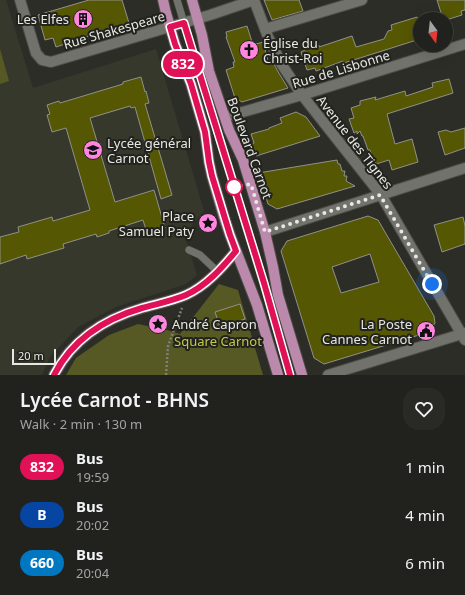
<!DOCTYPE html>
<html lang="en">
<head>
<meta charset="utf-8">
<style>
  :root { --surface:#21221d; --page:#292a26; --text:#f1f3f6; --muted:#a2a4a4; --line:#3e3f3b }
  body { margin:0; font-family:"Noto Sans",sans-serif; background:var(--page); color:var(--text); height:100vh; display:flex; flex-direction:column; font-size:15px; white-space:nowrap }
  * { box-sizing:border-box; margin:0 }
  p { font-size:13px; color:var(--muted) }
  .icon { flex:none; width:22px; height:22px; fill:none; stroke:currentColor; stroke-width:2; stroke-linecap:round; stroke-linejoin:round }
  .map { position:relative; height:375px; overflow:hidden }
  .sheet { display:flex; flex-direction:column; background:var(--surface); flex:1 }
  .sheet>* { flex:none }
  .badge { padding:0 8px; border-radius:13px; font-size:14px; line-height:26px }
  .needle { width:26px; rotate:165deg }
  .buttons { position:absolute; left:413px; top:12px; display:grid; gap:8px }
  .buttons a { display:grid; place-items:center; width:40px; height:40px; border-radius:50%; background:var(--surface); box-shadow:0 4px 16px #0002,0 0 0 1px var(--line); font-size:20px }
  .scale { position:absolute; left:12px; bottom:10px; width:44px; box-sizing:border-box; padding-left:4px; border:2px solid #e7e7e4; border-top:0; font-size:11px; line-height:14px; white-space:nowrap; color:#e7e7e4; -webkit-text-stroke:3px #22231d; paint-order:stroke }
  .you { position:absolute; width:20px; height:20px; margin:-10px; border:3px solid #fff; border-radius:50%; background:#1a73e8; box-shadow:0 0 0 6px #1a73e833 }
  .map>.badge { position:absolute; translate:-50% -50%; box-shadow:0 0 0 2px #fff }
  .round { display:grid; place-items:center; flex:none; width:42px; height:42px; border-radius:16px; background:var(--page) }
  .headline { display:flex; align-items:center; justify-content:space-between; height:68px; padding:0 20px }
  h1 { font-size:19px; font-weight:600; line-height:30px }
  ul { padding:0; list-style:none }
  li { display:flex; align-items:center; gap:12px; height:48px; padding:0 20px }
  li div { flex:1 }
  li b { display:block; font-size:15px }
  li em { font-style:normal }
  li .badge { min-width:44px; font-weight:700; text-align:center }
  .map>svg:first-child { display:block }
  .built { fill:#37382c }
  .green { fill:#575924 }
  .building { fill:#555702; stroke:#90918a; fill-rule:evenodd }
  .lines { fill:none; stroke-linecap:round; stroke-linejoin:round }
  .service-casing { stroke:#4b4c47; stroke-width:8 }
  .minor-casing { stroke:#4b4c47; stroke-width:12 }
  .secondary-casing { stroke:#4b4c47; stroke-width:12 }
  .primary-casing { stroke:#4b4c47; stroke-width:12 }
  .path { stroke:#80817c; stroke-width:2.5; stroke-dasharray:2 2; stroke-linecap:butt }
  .service { stroke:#71726b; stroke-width:7 }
  .minor { stroke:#71726b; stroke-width:10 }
  .secondary { stroke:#967e8b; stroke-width:10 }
  .primary { stroke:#bb89ab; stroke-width:10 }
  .line-casing { stroke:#fff; stroke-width:9 }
  .line { stroke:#e01156; stroke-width:6 }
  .walk { stroke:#e7e7e4; stroke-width:4; stroke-dasharray:0 7.2 }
  .stop-dot { fill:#fff; stroke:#e01156; stroke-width:2 }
  .labels { text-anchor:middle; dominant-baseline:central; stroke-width:4; stroke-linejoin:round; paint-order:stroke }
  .poi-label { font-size:13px; fill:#e7e7e4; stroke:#22231d; text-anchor:end }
  .street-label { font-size:13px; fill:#e7e7e4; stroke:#22231d }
  .park-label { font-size:13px; fill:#c4c948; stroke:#22231d }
</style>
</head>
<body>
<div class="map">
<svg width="465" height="375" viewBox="0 0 465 375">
  <rect width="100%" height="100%" fill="#2c2d27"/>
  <!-- built -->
  <path class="built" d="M0,0H6L33,88L156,49L204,211L184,234L197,275L186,284L116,307L78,327L50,357L42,375H0Z"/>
  <!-- green -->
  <g class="green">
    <path d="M0,49L9,81L0,84Z"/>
    <path d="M219,284L238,290L263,375H66L76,358L109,335L138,324L167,330L180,334Z"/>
  </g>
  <!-- building -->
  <g class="building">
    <path d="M89,0H122L129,23L56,47L53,38L45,40L38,15Z"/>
    <path d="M264,0H299L303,11L272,20Z"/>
    <path d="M437,0H465V10L461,11L462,15L446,20V19H443Z"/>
    <path d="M417,17L420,26V39L344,63L343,61L316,71L315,68L307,70L301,52L305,50L304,48L315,44L316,47L319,45V47L352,36L356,47L384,39L388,31L392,30L391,25Z"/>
    <path d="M247,26L253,45L263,42L268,61L272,60L277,70L288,88L242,102L235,98L226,70L234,67L233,62H235L226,37H227L226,32Z"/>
    <path d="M141,77L145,92L146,91L149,103L145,104L172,195L161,199L135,107L131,108L130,106L90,118L115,202L154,190L165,228L147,233L143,220L109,231V233L97,237L96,234L63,244L64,248L27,259L26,255L0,264V237L19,232L18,227L52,217L53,221L90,210L66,128L52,132L47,115L50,114L47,105L59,101L60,103L123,84V82Z"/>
    <path d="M449,79L453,93L387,114L395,144L412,139L418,162L392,170L389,160L376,164L375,161L374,162L370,150H368L363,136H362L360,131L357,134V131L354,133L349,119L354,118L351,108L360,105V101L376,97L375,100L405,91L406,96L433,87L432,83Z"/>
    <path d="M296,112L306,117L320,136L256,156L252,144L254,143L251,134L269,129V128L282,123L280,118Z"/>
    <path d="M465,128V148L445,155L438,132L446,130L451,132Z"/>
    <path d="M337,160L338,164H340L342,171H345L344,176H347L346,181L355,186L277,209L268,204L258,173Z"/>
    <path d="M368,216L378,220L434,316L435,323L429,332L324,364L314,358L281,251L287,241ZM370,254L379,282L341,293L332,267Z"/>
    <path d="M463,217L465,226V244L442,252L434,225Z"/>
    <path d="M240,304L245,319L220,327L215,312Z"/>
  </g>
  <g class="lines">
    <defs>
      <g id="service">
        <path d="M177,0L263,283L290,375"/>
        <path d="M189,250L200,255L218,272"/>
      </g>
      <g id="minor">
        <path d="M20,0L36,53L42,60L51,62L210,15L254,0"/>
        <path d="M254,0L268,37L282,65L302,95L381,195L465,340"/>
        <path d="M265,29L362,0"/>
        <path d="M225,117L302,95L465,44"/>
        <path d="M265,232L465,168"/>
        <path d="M328,375L465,333"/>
      </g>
      <path id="secondary" d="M54,375C72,340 104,319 142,308C156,304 172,301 186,295C206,286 222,268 236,251"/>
      <g id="primary">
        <path d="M163,0L166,13L175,44L191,84L205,132L209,162L212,176L224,217L230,235L257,305L278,375"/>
        <path d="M192,0L202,35L209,71L229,130L243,160L265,232L273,267L278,295L302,375"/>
      </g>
    </defs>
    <!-- service casing -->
    <use href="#service" class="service-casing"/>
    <!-- minor casing -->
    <use href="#minor" class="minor-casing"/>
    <!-- secondary casing -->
    <use href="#secondary" class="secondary-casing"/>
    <!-- primary casing -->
    <use href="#primary" class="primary-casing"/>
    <!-- path -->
    <path class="path" d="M166,375L168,346L182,308"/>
    <!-- service -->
    <use href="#service" class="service"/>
    <!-- minor -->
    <use href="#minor" class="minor"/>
    <!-- secondary -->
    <use href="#secondary" class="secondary"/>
    <!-- primary -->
    <use href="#primary" class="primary"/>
  </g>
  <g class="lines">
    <defs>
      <path id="line" d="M54,375C72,340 104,319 142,308C156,304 172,301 186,295C206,286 222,268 236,251L230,235L212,176L209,162L205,132L191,84L175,44L170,27L184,23L264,283L290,375"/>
    </defs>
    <!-- line casing -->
    <use href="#line" class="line-casing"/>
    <!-- line -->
    <use href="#line" class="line"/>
    <!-- walk -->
    <path class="walk" d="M234,187L251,184L265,232L380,195L432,284"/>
  </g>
  <!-- icons -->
  <defs>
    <symbol id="building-disc" viewBox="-11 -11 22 22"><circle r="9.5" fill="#ff85de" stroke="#22231d"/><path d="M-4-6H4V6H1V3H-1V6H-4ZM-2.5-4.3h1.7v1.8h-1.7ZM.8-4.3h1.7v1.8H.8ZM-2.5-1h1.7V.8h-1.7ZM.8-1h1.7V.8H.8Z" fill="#111"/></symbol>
    <symbol id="church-disc" viewBox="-11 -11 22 22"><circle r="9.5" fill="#ff85de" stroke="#22231d"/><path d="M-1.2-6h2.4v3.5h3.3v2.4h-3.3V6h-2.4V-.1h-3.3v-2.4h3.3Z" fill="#111"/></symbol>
    <symbol id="school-disc" viewBox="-11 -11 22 22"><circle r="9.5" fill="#ff85de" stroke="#22231d"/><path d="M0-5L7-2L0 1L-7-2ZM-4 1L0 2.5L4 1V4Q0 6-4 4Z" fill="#111"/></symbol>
    <symbol id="sight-disc" viewBox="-11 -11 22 22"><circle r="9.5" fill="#ff85de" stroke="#22231d"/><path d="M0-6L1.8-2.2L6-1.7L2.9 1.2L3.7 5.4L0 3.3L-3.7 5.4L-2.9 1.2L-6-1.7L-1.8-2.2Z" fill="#111"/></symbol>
    <symbol id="civic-disc" viewBox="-11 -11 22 22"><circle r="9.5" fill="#ff85de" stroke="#22231d"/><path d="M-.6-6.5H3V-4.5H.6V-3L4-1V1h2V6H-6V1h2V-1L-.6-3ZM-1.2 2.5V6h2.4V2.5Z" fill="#111"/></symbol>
  </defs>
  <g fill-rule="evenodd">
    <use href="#building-disc" x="72" y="8" width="22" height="22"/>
    <use href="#church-disc" x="238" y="39" width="22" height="22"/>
    <use href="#school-disc" x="82" y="139" width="22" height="22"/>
    <use href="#sight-disc" x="197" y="212" width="22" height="22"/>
    <use href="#sight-disc" x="147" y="313" width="22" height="22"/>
    <use href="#civic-disc" x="415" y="320" width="22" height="22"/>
  </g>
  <!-- markers -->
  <circle class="stop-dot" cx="234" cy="187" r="8"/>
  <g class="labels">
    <!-- poi labels -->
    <g class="poi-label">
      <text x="69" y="19">Les Elfes</text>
      <text x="263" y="43" text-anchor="start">Église du<tspan x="263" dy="15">Christ-Roi</tspan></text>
      <text x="107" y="143" text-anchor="start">Lycée général<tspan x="107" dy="15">Carnot</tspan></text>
      <text x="194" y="216">Place<tspan x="194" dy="15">Samuel Paty</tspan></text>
      <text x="172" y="324" text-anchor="start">André Capron</text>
      <text x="412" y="324">La Poste<tspan x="412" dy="15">Cannes Carnot</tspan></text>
    </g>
    <!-- street labels -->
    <g class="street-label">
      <text transform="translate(114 30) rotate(-16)">Rue Shakespeare</text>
      <text transform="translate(341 69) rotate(-17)">Rue de Lisbonne</text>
      <text transform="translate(355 142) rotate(52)">Avenue des Tignes</text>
      <text transform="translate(250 148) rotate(70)">Boulevard Carnot</text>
    </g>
    <!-- park labels -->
    <g class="park-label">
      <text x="218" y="341">Square Carnot</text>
    </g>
  </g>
</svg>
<div class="buttons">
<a><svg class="needle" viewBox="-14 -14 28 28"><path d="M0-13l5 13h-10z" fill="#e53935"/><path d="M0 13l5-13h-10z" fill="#a2a4a4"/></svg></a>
</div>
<div class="scale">20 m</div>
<div class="you" style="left:432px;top:284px"></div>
<b class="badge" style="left:183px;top:64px;background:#e01156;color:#fff">832</b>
</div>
<section class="sheet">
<div class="headline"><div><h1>Lycée Carnot - BHNS</h1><p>Walk · 2 min · 130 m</p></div><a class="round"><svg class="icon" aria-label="heart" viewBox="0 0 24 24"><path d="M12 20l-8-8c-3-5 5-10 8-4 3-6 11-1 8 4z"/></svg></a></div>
<ul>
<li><span class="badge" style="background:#e01156;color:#fff">832</span><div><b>Bus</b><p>19:59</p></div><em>1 min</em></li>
<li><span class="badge" style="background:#0645a2;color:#fff">B</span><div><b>Bus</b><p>20:02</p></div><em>4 min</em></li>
<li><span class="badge" style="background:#0077c1;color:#fff">660</span><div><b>Bus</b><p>20:04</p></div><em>6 min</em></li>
</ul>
</section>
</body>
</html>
